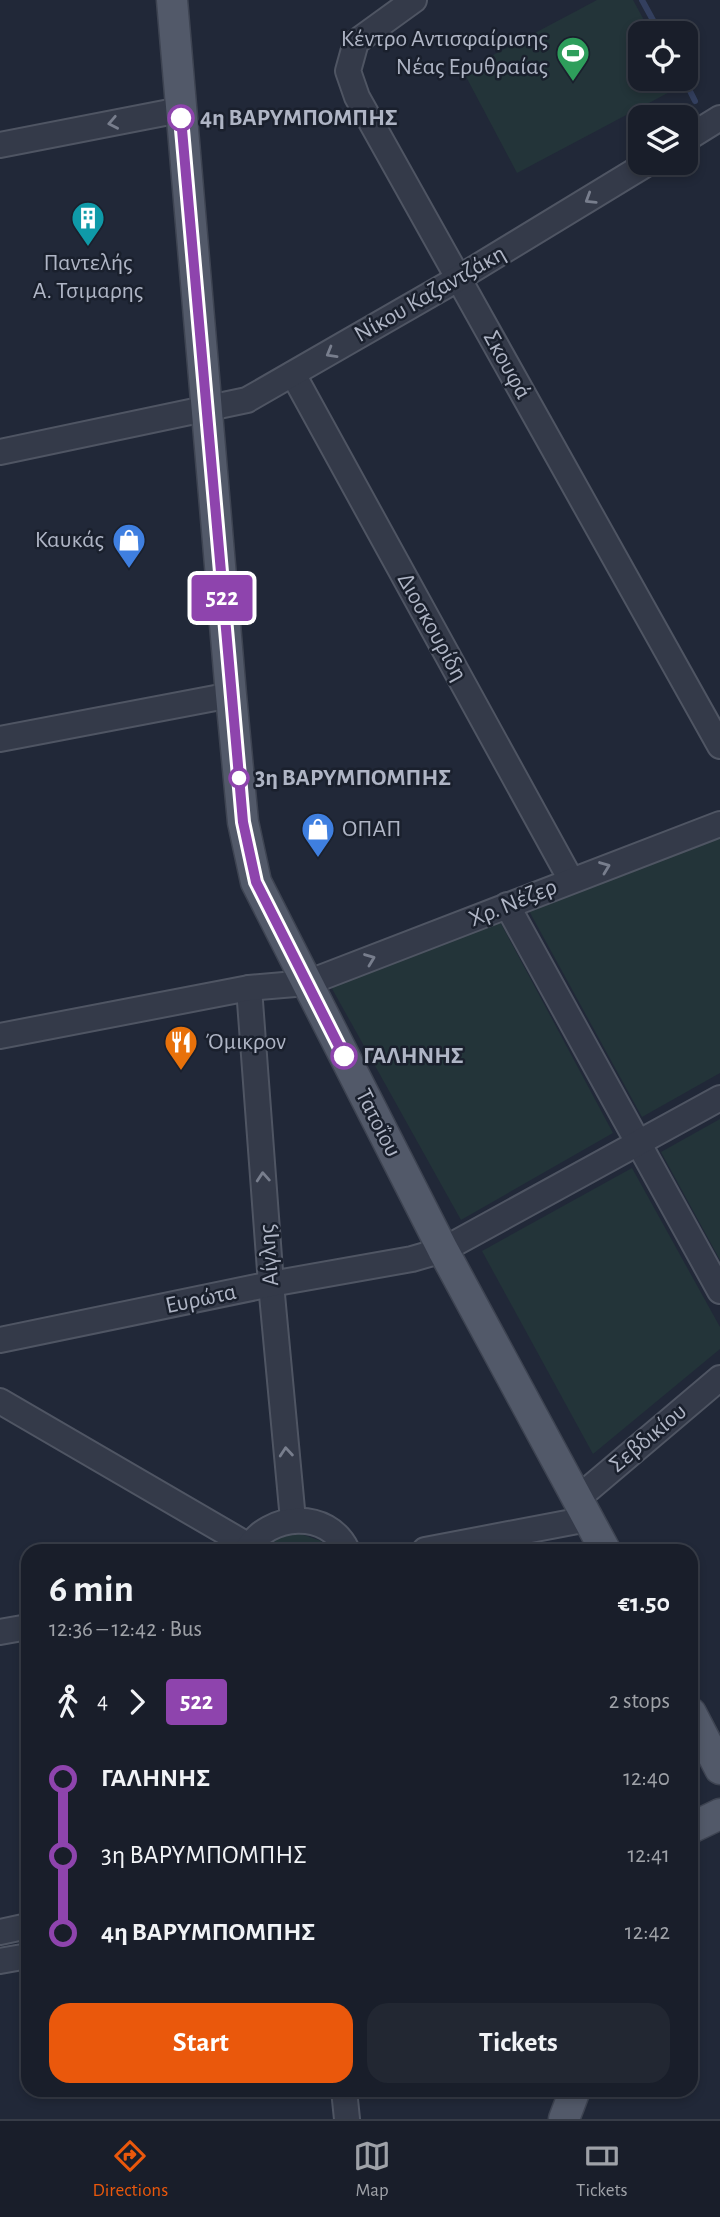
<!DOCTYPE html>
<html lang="en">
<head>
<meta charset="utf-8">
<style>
  :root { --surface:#191e2a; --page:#222732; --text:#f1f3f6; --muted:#9fa2a8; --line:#373c47; --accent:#ea580c }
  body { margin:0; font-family:"Alegreya Sans",sans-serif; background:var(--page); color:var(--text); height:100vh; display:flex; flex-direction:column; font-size:26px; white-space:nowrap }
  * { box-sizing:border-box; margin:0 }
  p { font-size:23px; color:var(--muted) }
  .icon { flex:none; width:38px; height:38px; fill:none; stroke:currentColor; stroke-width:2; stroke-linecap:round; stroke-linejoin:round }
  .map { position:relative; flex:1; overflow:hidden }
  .panel { position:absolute; left:21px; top:1544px; width:677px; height:553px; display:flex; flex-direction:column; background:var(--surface); border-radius:21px; box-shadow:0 4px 10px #0003,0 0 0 2px var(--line) }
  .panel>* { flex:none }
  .badge { padding:0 14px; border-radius:5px; font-size:24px; line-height:46px }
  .tools { position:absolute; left:628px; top:21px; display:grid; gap:14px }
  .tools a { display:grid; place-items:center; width:70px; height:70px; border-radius:14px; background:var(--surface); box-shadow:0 4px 10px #0003,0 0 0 2px var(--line); font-size:35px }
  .map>.badge { position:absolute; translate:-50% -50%; box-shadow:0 0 0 4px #fff }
  .legs { display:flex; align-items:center; gap:10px; height:77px; padding:0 28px; font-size:23px }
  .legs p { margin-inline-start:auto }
  .headline { display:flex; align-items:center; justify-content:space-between; height:119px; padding:0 28px }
  h1 { font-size:38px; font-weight:700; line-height:52px }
  .button { display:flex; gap:14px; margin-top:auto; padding:14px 28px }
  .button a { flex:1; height:80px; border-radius:21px; background:var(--accent); color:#fff; font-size:28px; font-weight:700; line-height:80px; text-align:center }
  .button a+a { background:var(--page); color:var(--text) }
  ul { padding:0 28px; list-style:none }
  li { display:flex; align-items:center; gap:24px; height:77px; font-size:26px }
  li i { display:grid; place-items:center; width:10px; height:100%; margin:0 9px; background:currentColor }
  li i::after { content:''; width:18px; height:18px; margin:-9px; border:5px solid; border-radius:50%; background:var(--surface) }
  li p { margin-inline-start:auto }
  li:first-child i { background:linear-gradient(#0000 50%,currentColor 0) }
  li:last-child i { background:linear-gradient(currentColor 50%,#0000 0) }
  .tabs { display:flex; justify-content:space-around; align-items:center; height:98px; border-top:2px solid var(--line); background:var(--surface); font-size:19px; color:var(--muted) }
  .tabs a { display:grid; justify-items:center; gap:4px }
  .tabs .on { color:var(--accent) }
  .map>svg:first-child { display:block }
  .green { fill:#233439 }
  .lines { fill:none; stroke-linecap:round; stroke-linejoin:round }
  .stream { stroke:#333f5e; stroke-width:6 }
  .minor-casing { stroke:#4f5563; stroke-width:28 }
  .major-casing { stroke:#3e4452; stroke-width:33 }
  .minor { stroke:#343a49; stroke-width:24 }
  .major { stroke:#525969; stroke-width:30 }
  .oneway { stroke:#787e8d }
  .line-1-casing { stroke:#fff; stroke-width:16 }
  .line-1 { stroke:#8e44ad; stroke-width:10 }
  .stop-1-dot { fill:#fff; stroke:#8e44ad; stroke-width:3.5 }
  .labels { text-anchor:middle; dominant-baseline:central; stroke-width:5; stroke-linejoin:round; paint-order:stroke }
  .poi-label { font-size:24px; fill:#afb5c5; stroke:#1a202d; text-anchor:end }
  .stop-label { font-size:24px; font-weight:bold; fill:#afb5c5; stroke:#1a202d; text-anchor:start }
  .street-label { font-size:24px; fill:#afb5c5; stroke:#1a202d }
</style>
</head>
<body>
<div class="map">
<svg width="720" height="2119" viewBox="0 0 720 2119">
  <rect width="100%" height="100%" fill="#212838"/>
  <!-- green -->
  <g class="green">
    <path d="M597,0H633L651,33H640V79H675L679,87L517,173L463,71Z"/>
    <path d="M720,836V1073L642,1117L528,909Z"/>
    <path d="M499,920L613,1133L461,1220L330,985Z"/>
    <path d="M720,1119V1260L661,1152Z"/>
    <path d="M632,1168L720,1327V1349L593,1454L482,1251Z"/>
    <path d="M298,1533L321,1541L330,1550H263L275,1539Z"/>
  </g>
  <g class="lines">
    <!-- stream -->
    <g class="stream">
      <path d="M642,0L660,33"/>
      <path d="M684,79L695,101"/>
    </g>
    <defs>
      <g id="minor">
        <path d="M414,0L356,42L348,71L357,97L720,746"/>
        <path d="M686,139L720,118"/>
        <path d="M0,145L180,110"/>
        <path d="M293,374L571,880"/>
        <path d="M0,452L247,400L459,278L648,163"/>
        <path d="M0,739L231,695"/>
        <path d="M507,905L720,1291"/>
        <path d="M249,988L271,1284L293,1520"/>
        <path d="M0,1036L249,988L307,983L720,824"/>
        <path d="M0,1340L271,1284L412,1259L443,1250L720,1098"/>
        <path d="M0,1401L249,1546"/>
        <path d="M577,1499L720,1378"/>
        <path d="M247,1550C268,1513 328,1509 347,1550"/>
        <path d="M425,1550L588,1519"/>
        <path d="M0,1632L28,1627"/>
        <path d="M0,1932L28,1926"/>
        <path d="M0,1961L28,1956"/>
        <path d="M344,2090L347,2119"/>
      </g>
      <g id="major">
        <path d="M172,0L231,695L243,822L256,882L443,1250L605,1550"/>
        <path d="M691,1713L720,1769"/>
        <path d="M691,1828L720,1814"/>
        <path d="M564,2119L575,2090"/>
      </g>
    </defs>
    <!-- minor casing -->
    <use href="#minor" class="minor-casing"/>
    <!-- major casing -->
    <use href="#major" class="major-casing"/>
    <!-- minor -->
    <use href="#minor" class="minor"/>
    <!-- major -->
    <use href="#major" class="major"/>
  </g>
  <!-- one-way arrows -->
  <defs><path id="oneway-chevron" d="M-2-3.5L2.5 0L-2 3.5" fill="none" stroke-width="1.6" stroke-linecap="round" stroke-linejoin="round" transform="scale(1.75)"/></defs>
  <g class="oneway">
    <use href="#oneway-chevron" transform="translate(113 123) rotate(169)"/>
    <use href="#oneway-chevron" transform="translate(590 199) rotate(148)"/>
    <use href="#oneway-chevron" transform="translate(331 353) rotate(150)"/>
    <use href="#oneway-chevron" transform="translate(605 867) rotate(-21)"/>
    <use href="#oneway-chevron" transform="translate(370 959) rotate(-21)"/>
    <use href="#oneway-chevron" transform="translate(263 1177) rotate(-94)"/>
    <use href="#oneway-chevron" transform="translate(286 1452) rotate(-95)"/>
  </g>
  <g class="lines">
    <defs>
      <path id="line-1" d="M181,118L243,822L256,882L344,1056"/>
    </defs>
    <!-- line-1 casing -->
    <use href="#line-1" class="line-1-casing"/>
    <!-- line-1 -->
    <use href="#line-1" class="line-1"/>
  </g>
  <!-- icons -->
  <defs>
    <symbol id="stadium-pin" viewBox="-11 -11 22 30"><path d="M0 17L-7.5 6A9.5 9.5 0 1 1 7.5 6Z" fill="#2e9e5b" stroke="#1a202d"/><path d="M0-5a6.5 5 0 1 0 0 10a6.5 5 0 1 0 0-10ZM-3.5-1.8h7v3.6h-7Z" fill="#fff"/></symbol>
    <symbol id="building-pin" viewBox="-11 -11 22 30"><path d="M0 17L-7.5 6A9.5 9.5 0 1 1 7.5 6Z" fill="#0f9aa8" stroke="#1a202d"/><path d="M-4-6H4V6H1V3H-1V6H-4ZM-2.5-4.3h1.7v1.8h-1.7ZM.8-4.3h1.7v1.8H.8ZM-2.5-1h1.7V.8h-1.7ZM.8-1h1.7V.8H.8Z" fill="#fff"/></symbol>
    <symbol id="shop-pin" viewBox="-11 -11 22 30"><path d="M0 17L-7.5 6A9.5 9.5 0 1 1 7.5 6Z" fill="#3f7fe0" stroke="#1a202d"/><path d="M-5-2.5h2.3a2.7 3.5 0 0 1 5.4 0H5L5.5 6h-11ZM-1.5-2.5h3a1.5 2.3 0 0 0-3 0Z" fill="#fff"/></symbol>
    <symbol id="restaurant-pin" viewBox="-11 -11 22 30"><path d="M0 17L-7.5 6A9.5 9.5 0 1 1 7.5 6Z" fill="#e8710a" stroke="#1a202d"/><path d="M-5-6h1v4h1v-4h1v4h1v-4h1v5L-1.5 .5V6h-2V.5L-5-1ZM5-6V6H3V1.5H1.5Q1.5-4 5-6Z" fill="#fff"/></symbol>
  </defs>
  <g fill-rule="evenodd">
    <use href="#stadium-pin" x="554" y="34" width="38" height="52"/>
    <use href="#building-pin" x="69" y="199" width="38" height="52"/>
    <use href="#shop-pin" x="110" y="521" width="38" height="52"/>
    <use href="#shop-pin" x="299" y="810" width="38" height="52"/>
    <use href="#restaurant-pin" x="162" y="1023" width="38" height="52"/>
  </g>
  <!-- markers -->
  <g class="stop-1-dot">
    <circle cx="181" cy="118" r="12"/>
    <circle cx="239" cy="778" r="9"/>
    <circle cx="344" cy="1056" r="12"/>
  </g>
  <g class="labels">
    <!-- poi labels -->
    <g class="poi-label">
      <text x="548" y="39">Κέντρο Αντισφαίρισης<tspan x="548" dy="28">Νέας Ερυθραίας</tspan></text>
      <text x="88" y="263" text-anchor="middle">Παντελής<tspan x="88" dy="28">Α. Τσιμαρης</tspan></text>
      <text x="104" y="540">Καυκάς</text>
      <text x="342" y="829" text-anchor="start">ΟΠΑΠ</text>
      <text x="206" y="1042" text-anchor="start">Όμικρον</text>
    </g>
    <!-- stop labels -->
    <g class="stop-label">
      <text x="200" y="118">4η ΒΑΡΥΜΠΟΜΠΗΣ</text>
      <text x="255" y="778">3η ΒΑΡΥΜΠΟΜΠΗΣ</text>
      <text x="363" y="1056">ΓΑΛΗΝΗΣ</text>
    </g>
    <!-- street labels -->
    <g class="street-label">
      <text transform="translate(430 294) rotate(-30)">Νίκου Καζαντζάκη</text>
      <text transform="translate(507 365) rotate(61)">Σκουφά</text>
      <text transform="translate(432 627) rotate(61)">Διοσκουρίδη</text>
      <text transform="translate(513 903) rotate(-22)">Χρ. Νέζερ</text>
      <text transform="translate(378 1123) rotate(63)">Τατοΐου</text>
      <text transform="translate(269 1255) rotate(-94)">Αίγλης</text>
      <text transform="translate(201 1299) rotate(-12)">Ευρώτα</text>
      <text transform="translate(648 1438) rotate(-40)">Σεβδικίου</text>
    </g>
  </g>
</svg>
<div class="tools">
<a><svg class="icon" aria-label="locate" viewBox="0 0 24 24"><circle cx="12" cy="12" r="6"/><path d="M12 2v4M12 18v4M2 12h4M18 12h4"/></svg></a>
<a><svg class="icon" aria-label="layers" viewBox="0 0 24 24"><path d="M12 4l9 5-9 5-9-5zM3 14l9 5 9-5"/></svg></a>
</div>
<b class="badge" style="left:222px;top:598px;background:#8e44ad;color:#fff">522</b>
<section class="panel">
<div class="headline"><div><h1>6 min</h1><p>12:36 – 12:42 · Bus</p></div><b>€1.50</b></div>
<div class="legs"><svg class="icon" aria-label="walk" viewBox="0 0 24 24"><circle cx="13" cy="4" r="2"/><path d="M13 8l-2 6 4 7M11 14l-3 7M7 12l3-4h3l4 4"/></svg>4<svg class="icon" aria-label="forward" viewBox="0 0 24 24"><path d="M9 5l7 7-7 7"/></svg><b class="badge" style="background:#8e44ad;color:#fff">522</b><p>2 stops</p></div>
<ul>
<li><i style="color:#8e44ad"></i><b>ΓΑΛΗΝΗΣ</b><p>12:40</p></li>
<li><i style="color:#8e44ad"></i><span>3η ΒΑΡΥΜΠΟΜΠΗΣ</span><p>12:41</p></li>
<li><i style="color:#8e44ad"></i><b>4η ΒΑΡΥΜΠΟΜΠΗΣ</b><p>12:42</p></li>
</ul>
<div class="button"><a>Start</a><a>Tickets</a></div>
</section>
</div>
<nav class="tabs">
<a class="on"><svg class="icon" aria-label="directions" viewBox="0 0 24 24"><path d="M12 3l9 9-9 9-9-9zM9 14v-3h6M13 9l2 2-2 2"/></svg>Directions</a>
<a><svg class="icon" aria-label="map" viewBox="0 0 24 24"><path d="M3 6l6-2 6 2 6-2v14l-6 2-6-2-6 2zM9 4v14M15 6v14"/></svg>Map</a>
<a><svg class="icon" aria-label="tickets" viewBox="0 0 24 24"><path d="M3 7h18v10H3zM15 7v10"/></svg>Tickets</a>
</nav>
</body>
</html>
